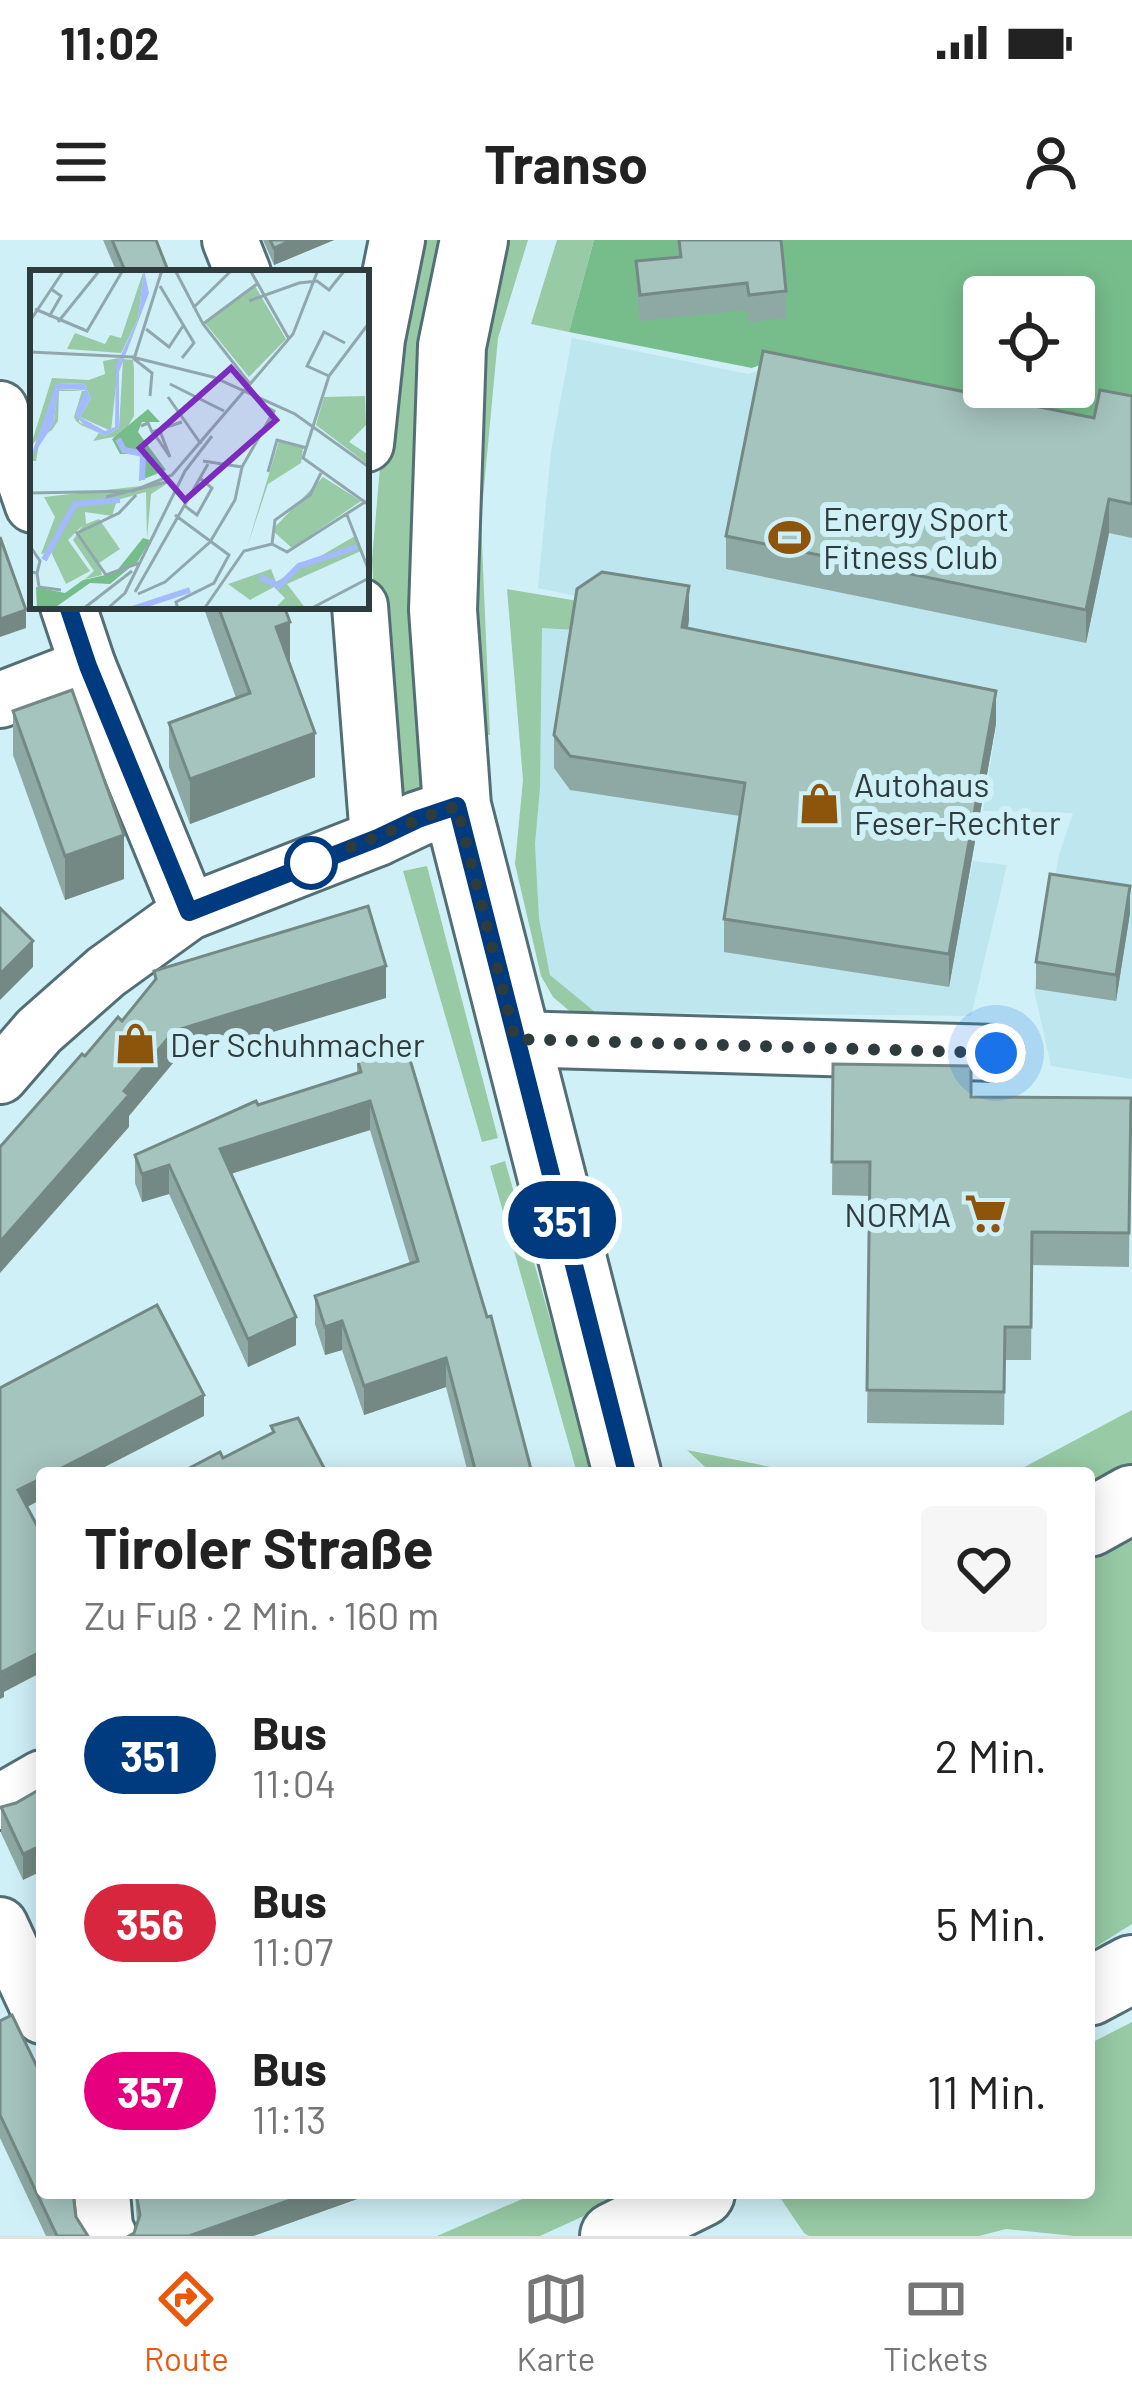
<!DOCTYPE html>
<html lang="de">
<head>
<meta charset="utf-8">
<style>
  :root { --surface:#fff; --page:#f6f6f6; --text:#222; --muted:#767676; --line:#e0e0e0; --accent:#ea580c }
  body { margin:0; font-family:Barlow,sans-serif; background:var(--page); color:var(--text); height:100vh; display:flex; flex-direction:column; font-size:45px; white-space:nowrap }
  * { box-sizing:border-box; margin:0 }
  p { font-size:39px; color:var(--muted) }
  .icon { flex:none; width:66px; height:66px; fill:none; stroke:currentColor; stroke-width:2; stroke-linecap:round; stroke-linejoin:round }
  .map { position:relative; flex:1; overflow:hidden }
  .side { position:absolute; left:36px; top:1227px; width:1059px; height:732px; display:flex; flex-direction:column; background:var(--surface); border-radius:12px; box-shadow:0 6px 30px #0003 }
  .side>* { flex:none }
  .badge { padding:0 24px; border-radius:39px; font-size:42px; line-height:78px }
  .controls { position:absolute; left:963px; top:36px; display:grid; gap:24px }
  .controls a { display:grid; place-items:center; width:132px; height:132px; border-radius:12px; background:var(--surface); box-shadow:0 6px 30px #0003; font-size:60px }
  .you { position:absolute; width:60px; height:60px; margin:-30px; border:9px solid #fff; border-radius:50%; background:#1a73e8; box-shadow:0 0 0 18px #1a73e833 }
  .map>.badge { position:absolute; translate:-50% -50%; box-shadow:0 0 0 6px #fff }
  .round { display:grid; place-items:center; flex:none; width:126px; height:126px; border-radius:12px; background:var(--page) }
  .headline { display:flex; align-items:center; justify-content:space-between; height:204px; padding:0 48px }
  h1 { font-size:57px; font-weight:700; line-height:90px }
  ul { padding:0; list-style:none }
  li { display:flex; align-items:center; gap:36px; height:168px; padding:0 48px }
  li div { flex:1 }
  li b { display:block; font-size:45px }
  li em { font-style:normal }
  li .badge { min-width:132px; font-weight:700; text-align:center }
  .status { display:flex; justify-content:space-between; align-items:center; height:84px; padding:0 60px; background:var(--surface); direction:ltr }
  .status svg { height:33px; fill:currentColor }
  header { display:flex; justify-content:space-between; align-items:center; height:156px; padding:0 48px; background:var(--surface); font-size:54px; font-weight:700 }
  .tab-bar { display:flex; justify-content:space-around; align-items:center; height:168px; border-top:3px solid var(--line); background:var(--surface); font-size:33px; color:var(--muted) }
  .tab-bar a { display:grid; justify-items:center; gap:6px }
  .tab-bar .selected { color:var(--accent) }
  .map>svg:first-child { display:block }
  .built { fill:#bde6ef }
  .green { fill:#97caa5 }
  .forest { fill:#77bd8c; fill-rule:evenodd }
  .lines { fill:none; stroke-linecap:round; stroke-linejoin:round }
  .minor-casing { stroke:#536f75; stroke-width:60 }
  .major-casing { stroke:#536f75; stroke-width:72 }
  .minor { stroke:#fff; stroke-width:54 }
  .major { stroke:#fff; stroke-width:66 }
  .wall { fill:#8ea9a3 }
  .shaded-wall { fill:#748984 }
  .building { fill:#a5c4bd; stroke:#748984; stroke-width:3 }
  .line-casing { stroke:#fff; stroke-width:27 }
  .line { stroke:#003b80; stroke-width:18 }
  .walk { stroke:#2f3c3e; stroke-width:12; stroke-dasharray:0 21.6 }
  .stop-dot { fill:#fff; stroke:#003b80; stroke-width:6 }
  .labels { text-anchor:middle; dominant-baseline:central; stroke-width:12; stroke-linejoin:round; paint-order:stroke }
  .poi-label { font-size:33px; fill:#2f3c3e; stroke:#d0f0f7; text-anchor:start }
  .inset-river { fill:none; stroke:#a4bafe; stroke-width:6 }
  .inset-road { fill:none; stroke:#90a8ad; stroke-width:3 }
  .view { fill:#7b2cbf; fill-opacity:0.15; stroke:#7b2cbf; stroke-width:6 }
  .inset-edge { fill:none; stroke:#2f3c3e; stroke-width:6 }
</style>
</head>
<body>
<div class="status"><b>11:02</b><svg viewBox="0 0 49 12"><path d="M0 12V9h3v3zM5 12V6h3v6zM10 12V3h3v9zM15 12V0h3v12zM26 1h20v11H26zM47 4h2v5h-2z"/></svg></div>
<header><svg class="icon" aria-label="menu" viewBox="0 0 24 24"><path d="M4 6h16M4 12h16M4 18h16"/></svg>Transo<svg class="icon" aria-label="person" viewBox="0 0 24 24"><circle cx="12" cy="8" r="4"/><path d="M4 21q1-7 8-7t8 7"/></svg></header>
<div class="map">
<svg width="1132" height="1996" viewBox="0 0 1132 1996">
  <rect width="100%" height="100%" fill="#d0f0f7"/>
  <!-- built -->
  <g class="built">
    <path d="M572,98L748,134L778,124L1081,200L1132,181V839L1051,826L1034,750L1059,615L1073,573L983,571L997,482L685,420L689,379L538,348L551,211Z"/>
    <path d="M542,387L576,390L745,576L724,711L948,747L973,621L1007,625L971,776L595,772L550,735L539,678L535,604L540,548Z"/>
  </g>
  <!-- green -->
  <g class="green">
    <path d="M409,0H445L423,549L400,562L380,466L372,320L384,181Z"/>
    <path d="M493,0H528L498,98L481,279L490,495L479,494L466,282Z"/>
    <path d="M557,0H594L569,92L531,84Z"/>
    <path d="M507,349L602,365L576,390L542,388L540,548L535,604L539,678L550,735L595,772L579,779L553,757L541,736L515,624L523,540Z"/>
    <path d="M427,626L498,898L482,902L403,631Z"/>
    <path d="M505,921L594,1233H577L490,926Z"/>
    <path d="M1132,1170V1228L1089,1256V1233H1013Z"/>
    <path d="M687,1210L801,1233H720L704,1226Z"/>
    <path d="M1132,1288V1684L1089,1711V1311Z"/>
    <path d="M1132,1782V1996H1074L1006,1989L979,1996H809L804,1993L781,1959L793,1953H1089V1804Z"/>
    <path d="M536,1953H634L540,1996H437Z"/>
  </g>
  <!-- forest -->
  <path class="forest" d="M594,0H1132V176L1100,171L1080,196L784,116L752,128L569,92ZM984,57H1074V147H984Z"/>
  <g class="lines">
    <defs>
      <g id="minor">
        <path d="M230,0L243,33"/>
        <path d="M0,169L33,265"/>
        <path d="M366,204L377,99L397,0"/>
        <path d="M68,366L88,426L189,672"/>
        <path d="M360,366L378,598"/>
        <path d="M0,460L88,426"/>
        <path d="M515,799L996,813"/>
        <path d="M0,836L39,791L106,732L189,672L378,598L418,579L457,566"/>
        <path d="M0,1562L42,1538"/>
        <path d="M0,1685L42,1776"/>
        <path d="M102,1953L105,1987L109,1996"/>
      </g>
      <g id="major">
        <path d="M474,0L452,106L443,370L457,566L627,1233"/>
        <path d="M1089,1283L1132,1259"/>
        <path d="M1089,1752L1132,1729"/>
        <path d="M614,1996L701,1953"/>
      </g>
    </defs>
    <!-- minor casing -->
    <use href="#minor" class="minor-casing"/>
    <!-- major casing -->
    <use href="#major" class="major-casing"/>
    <!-- minor -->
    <use href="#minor" class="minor"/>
    <!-- major -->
    <use href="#major" class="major"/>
  </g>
  <!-- wall -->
  <g class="wall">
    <path d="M103,0H156L169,33H117Z"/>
    <path d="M263,0H334L274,25Z"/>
    <path d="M677,0H781L786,51V78L749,82L747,70L640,81L636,47V21L678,17Z"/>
    <path d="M1132,156V298L1109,293L1086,403L726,329V296L1094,178Z"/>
    <path d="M203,366H284L290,424L315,537L190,584L169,527V483L236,458Z"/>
    <path d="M689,380L688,388L996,484L949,747L724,712V679L740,576L570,550L554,528V495Z"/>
    <path d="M13,471L124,639L65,660L13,515Z"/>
    <path d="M1130,673L1116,761L1036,749V722Z"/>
    <path d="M357,818L532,1233H468L446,1147L364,1175L342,1110L325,1115L315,1084V1056L410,1024L370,890L231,934L296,1105L248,1127L169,954L142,962L135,943V915L258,865L357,833Z"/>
    <path d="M833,824L971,857L1131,858L1129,1027L1032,1025L1031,1120H1005L1004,1185L867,1183L870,956L832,955Z"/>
    <path d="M42,1548L23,1640L1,1593V1567L16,1563Z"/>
    <path d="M0,1781L42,1953L76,1977L88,1996H46L0,1898Z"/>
    <path d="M135,1953H374L253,1996L134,1993L137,1983Z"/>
  </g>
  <!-- shaded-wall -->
  <g class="shaded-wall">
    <path d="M292,0H334L274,25V8Z"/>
    <path d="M1109,259V293L1086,403V370Z"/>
    <path d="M689,346V380L682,421V387Z"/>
    <path d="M26,370V388L0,397V379Z"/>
    <path d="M290,382V426L276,387Z"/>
    <path d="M996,451V484L949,747V714Z"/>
    <path d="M315,493V537L190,584V539Z"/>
    <path d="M124,595V639L65,660V616Z"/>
    <path d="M1130,646V673L1116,761V735Z"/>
    <path d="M33,701V727L0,760V734Z"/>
    <path d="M386,726V758L174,822L129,876V887L0,1033V1002L174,791Z"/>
    <path d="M370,861V890L220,937V909Z"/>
    <path d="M169,925V954L142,962V934Z"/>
    <path d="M296,1077V1105L248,1127V1099Z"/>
    <path d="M342,1081V1110L325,1115V1087Z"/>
    <path d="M446,1118V1147L364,1175V1146Z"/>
    <path d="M204,1155V1176L93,1233H52Z"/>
    <path d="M42,1238V1259L18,1272V1250Z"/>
    <path d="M42,1411V1432L4,1452V1457L0,1459V1438L2,1432Z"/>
    <path d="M42,1605V1631L23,1640V1614Z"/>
    <path d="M310,1953H374L253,1996H189Z"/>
  </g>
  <!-- building -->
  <g class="building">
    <path d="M112,0H156L169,33H126Z"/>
    <path d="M270,0H292L274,8Z"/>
    <path d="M679,0H781L786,51L749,55L747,43L640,55L636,21L681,17Z"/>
    <path d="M763,111L1094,178L1100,150L1132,156V264L1109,259L1086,370L726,296Z"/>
    <path d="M0,297L26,370L0,379Z"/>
    <path d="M602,332L689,346L682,387L996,451L949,714L724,679L745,543L570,516L554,495L577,349Z"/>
    <path d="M218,366H284L290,382L276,387L315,493L190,539L169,483L250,453Z"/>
    <path d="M72,450L124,595L65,616L13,471Z"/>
    <path d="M1050,634L1130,646L1116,735L1036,722Z"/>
    <path d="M368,666L386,726L174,791L124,851L129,855L0,1002V907L82,814L85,816L118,777L122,781L156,739L154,731Z"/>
    <path d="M0,668L33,701L0,734Z"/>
    <path d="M405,803L487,1077L491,1076L532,1233H476L446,1118L364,1146L342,1081L325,1087L315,1056L418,1021L370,861L220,909L296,1077L248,1099L169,925L142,934L135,915L256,861L258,865L361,832L357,818Z"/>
    <path d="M833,824L971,826V857L1131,858L1129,993L1032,992L1031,1087H1005L1004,1152L867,1150L870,922H832Z"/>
    <path d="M157,1065L204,1155L52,1233H42V1238L18,1250L42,1295V1411L2,1432L4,1436L0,1438V1148Z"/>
    <path d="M298,1178L324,1228L315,1233H180L220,1212L223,1218L274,1192L271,1186Z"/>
    <path d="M42,1548V1605L23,1614L1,1567L16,1563Z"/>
    <path d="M12,1775L42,1837V1879L40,1880L42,1883V1953H73L76,1977L88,1996H57L0,1875V1781Z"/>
    <path d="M136,1953H310L189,1996H129L134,1993L140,1975Z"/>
  </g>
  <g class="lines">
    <defs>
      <path id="line" d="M68,366L88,426L189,672L378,598L418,579L457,566L627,1233"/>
    </defs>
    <!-- line casing -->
    <use href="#line" class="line-casing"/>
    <!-- line -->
    <use href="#line" class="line"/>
    <!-- walk -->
    <path class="walk" d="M311,623C359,605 407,582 457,566L515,799L996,813"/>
  </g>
  <!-- icons -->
  <defs>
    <symbol id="stadium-bare" viewBox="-9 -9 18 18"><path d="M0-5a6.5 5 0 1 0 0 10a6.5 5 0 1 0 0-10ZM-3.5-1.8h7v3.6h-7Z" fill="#8d550c" stroke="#d0f0f7" stroke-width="2.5" paint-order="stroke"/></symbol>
    <symbol id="shop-bare" viewBox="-9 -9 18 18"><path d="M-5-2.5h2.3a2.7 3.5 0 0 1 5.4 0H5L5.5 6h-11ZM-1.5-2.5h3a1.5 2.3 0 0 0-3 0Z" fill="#8d550c" stroke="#d0f0f7" stroke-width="2.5" paint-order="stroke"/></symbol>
    <symbol id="supermarket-bare" viewBox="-9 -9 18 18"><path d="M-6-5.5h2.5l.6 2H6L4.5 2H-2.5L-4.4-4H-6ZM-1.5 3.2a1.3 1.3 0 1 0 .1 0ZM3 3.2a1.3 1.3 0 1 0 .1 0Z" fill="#8d550c" stroke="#d0f0f7" stroke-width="2.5" paint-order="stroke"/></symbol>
  </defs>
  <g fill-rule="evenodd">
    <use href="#stadium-bare" x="760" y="268" width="59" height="59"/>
    <use href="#shop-bare" x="790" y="534" width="59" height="59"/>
    <use href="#shop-bare" x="106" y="774" width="59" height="59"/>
    <use href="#supermarket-bare" x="956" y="944" width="59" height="59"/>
  </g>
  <!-- markers -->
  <circle class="stop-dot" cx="311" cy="623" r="24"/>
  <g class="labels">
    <!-- poi labels -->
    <g class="poi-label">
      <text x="823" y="278">Energy Sport<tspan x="823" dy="38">Fitness Club</tspan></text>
      <text x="854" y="544">Autohaus<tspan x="854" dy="38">Feser-Rechter</tspan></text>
      <text x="170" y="804">Der Schuhmacher</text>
      <text x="951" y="974" text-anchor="end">NORMA</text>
    </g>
  </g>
  <!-- overview -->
  <g transform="translate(30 30)">
    <rect width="339" height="339" fill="#d0f0f7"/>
    <path d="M114,0L108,49L91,83L37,79L45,63L75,74L80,65L91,68ZM225,16L256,69L219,107L175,53ZM89,88L81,161L50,147L61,128L54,113L26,114L16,157L0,178L22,108L59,110L75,104L73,91ZM93,89L103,90L104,100V146L93,165L63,171L69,163L51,155L46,151L44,147L52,121H29L28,151L22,160L10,168L6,191H0L7,168L24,151L28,119L55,121L49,152L75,166L89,158ZM335,126L336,155L319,172L339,185V195L286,155L294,127ZM249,171L273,178L271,193L238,214L217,277ZM293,207L331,231L262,278L242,260ZM138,213L121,224L117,269L116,222L87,230L82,246L55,242L56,254L69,249L90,279L69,293L72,305L55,309L64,301L43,270L53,255L38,270L60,301L36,314L21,282L11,284L25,247L14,227ZM325,266L331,281L257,314L276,339H244L255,328L244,317L220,330L198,314L241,299L246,312Z" fill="#97caa5"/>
    <path d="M118,139L130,152H112L108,162L136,200L109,211L113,184H90L82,169ZM113,268L120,270L108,291L80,314L60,313L23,339H7L6,317L35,323L53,310L85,303Z" fill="#77bd8c"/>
    <path d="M114,0L119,23L89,102V158L75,166L54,155L45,145L55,120L29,119L23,155L0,190L26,114L54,113L61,128L50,147L75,161L85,157L86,95L108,49Z" fill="#a4bafe"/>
    <path class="inset-river" d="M88,169L94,180L113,184L112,210M14,290L45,234L90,230M230,307L249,316L269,296L327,277M102,339L160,320"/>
    <path class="inset-road" d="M145,0L173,54L220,114M220,0L259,69M130,16L164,73L152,88M219,31L269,13L287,11L299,20L315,0M163,38L202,0M5,39L57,61L93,0M19,47L31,26L21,19M0,51L34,0M28,52L70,0M339,53L299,106L273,188L339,235M173,54L227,14M116,59L139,77L153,56M0,82L102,87L183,107L265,144L339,197M299,106L277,96L294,62L315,73M140,114L194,141M120,126L122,103L104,89L132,0M138,127L171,174M111,156L118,153L122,162L152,152M123,162L140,187L130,161M173,191L212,197M212,197L244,141L233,135M238,202L247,170L277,178M0,223L103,221L142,205L263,64L288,0M106,225L89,243L47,263L76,305L109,293M76,227L140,211M155,236L167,245L182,218L171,209M145,245L199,285L184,313L146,332L148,339M317,245L339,301M242,274L257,282L335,232M242,274L245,250L280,225L291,203M0,276L10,291L7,303L0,302M7,303L9,317L31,320M105,322L178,194M108,324L135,312L180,272L205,230L212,197M53,339L102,301M77,339L95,323L155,201L182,166M174,339L214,281L242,274M280,339L339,308"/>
    <path class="view" d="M201,98L246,150L155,230L110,178Z"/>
    <rect width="339" height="339" class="inset-edge"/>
  </g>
</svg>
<div class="controls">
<a><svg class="icon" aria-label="locate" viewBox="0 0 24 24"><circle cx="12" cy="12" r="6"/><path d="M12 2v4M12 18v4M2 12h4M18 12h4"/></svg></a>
</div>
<div class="you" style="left:996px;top:813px"></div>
<b class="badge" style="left:562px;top:980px;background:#003b80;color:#fff">351</b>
<section class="side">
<div class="headline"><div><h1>Tiroler Straße</h1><p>Zu Fuß · 2 Min. · 160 m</p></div><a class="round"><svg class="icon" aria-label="heart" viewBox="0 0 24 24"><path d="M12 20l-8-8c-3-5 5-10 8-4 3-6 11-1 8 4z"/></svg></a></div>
<ul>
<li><span class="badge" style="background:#003b80;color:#fff">351</span><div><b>Bus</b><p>11:04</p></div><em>2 Min.</em></li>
<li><span class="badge" style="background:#d7263d;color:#fff">356</span><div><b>Bus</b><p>11:07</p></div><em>5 Min.</em></li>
<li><span class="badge" style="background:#e6007e;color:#fff">357</span><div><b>Bus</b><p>11:13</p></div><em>11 Min.</em></li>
</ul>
</section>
</div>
<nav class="tab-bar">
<a class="selected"><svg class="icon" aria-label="directions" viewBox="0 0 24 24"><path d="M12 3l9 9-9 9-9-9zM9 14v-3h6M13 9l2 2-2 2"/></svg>Route</a>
<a><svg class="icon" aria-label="map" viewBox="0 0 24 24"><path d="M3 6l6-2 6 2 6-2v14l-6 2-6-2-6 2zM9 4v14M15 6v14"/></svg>Karte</a>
<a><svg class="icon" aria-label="tickets" viewBox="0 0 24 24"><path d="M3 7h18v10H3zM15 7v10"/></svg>Tickets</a>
</nav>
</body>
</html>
